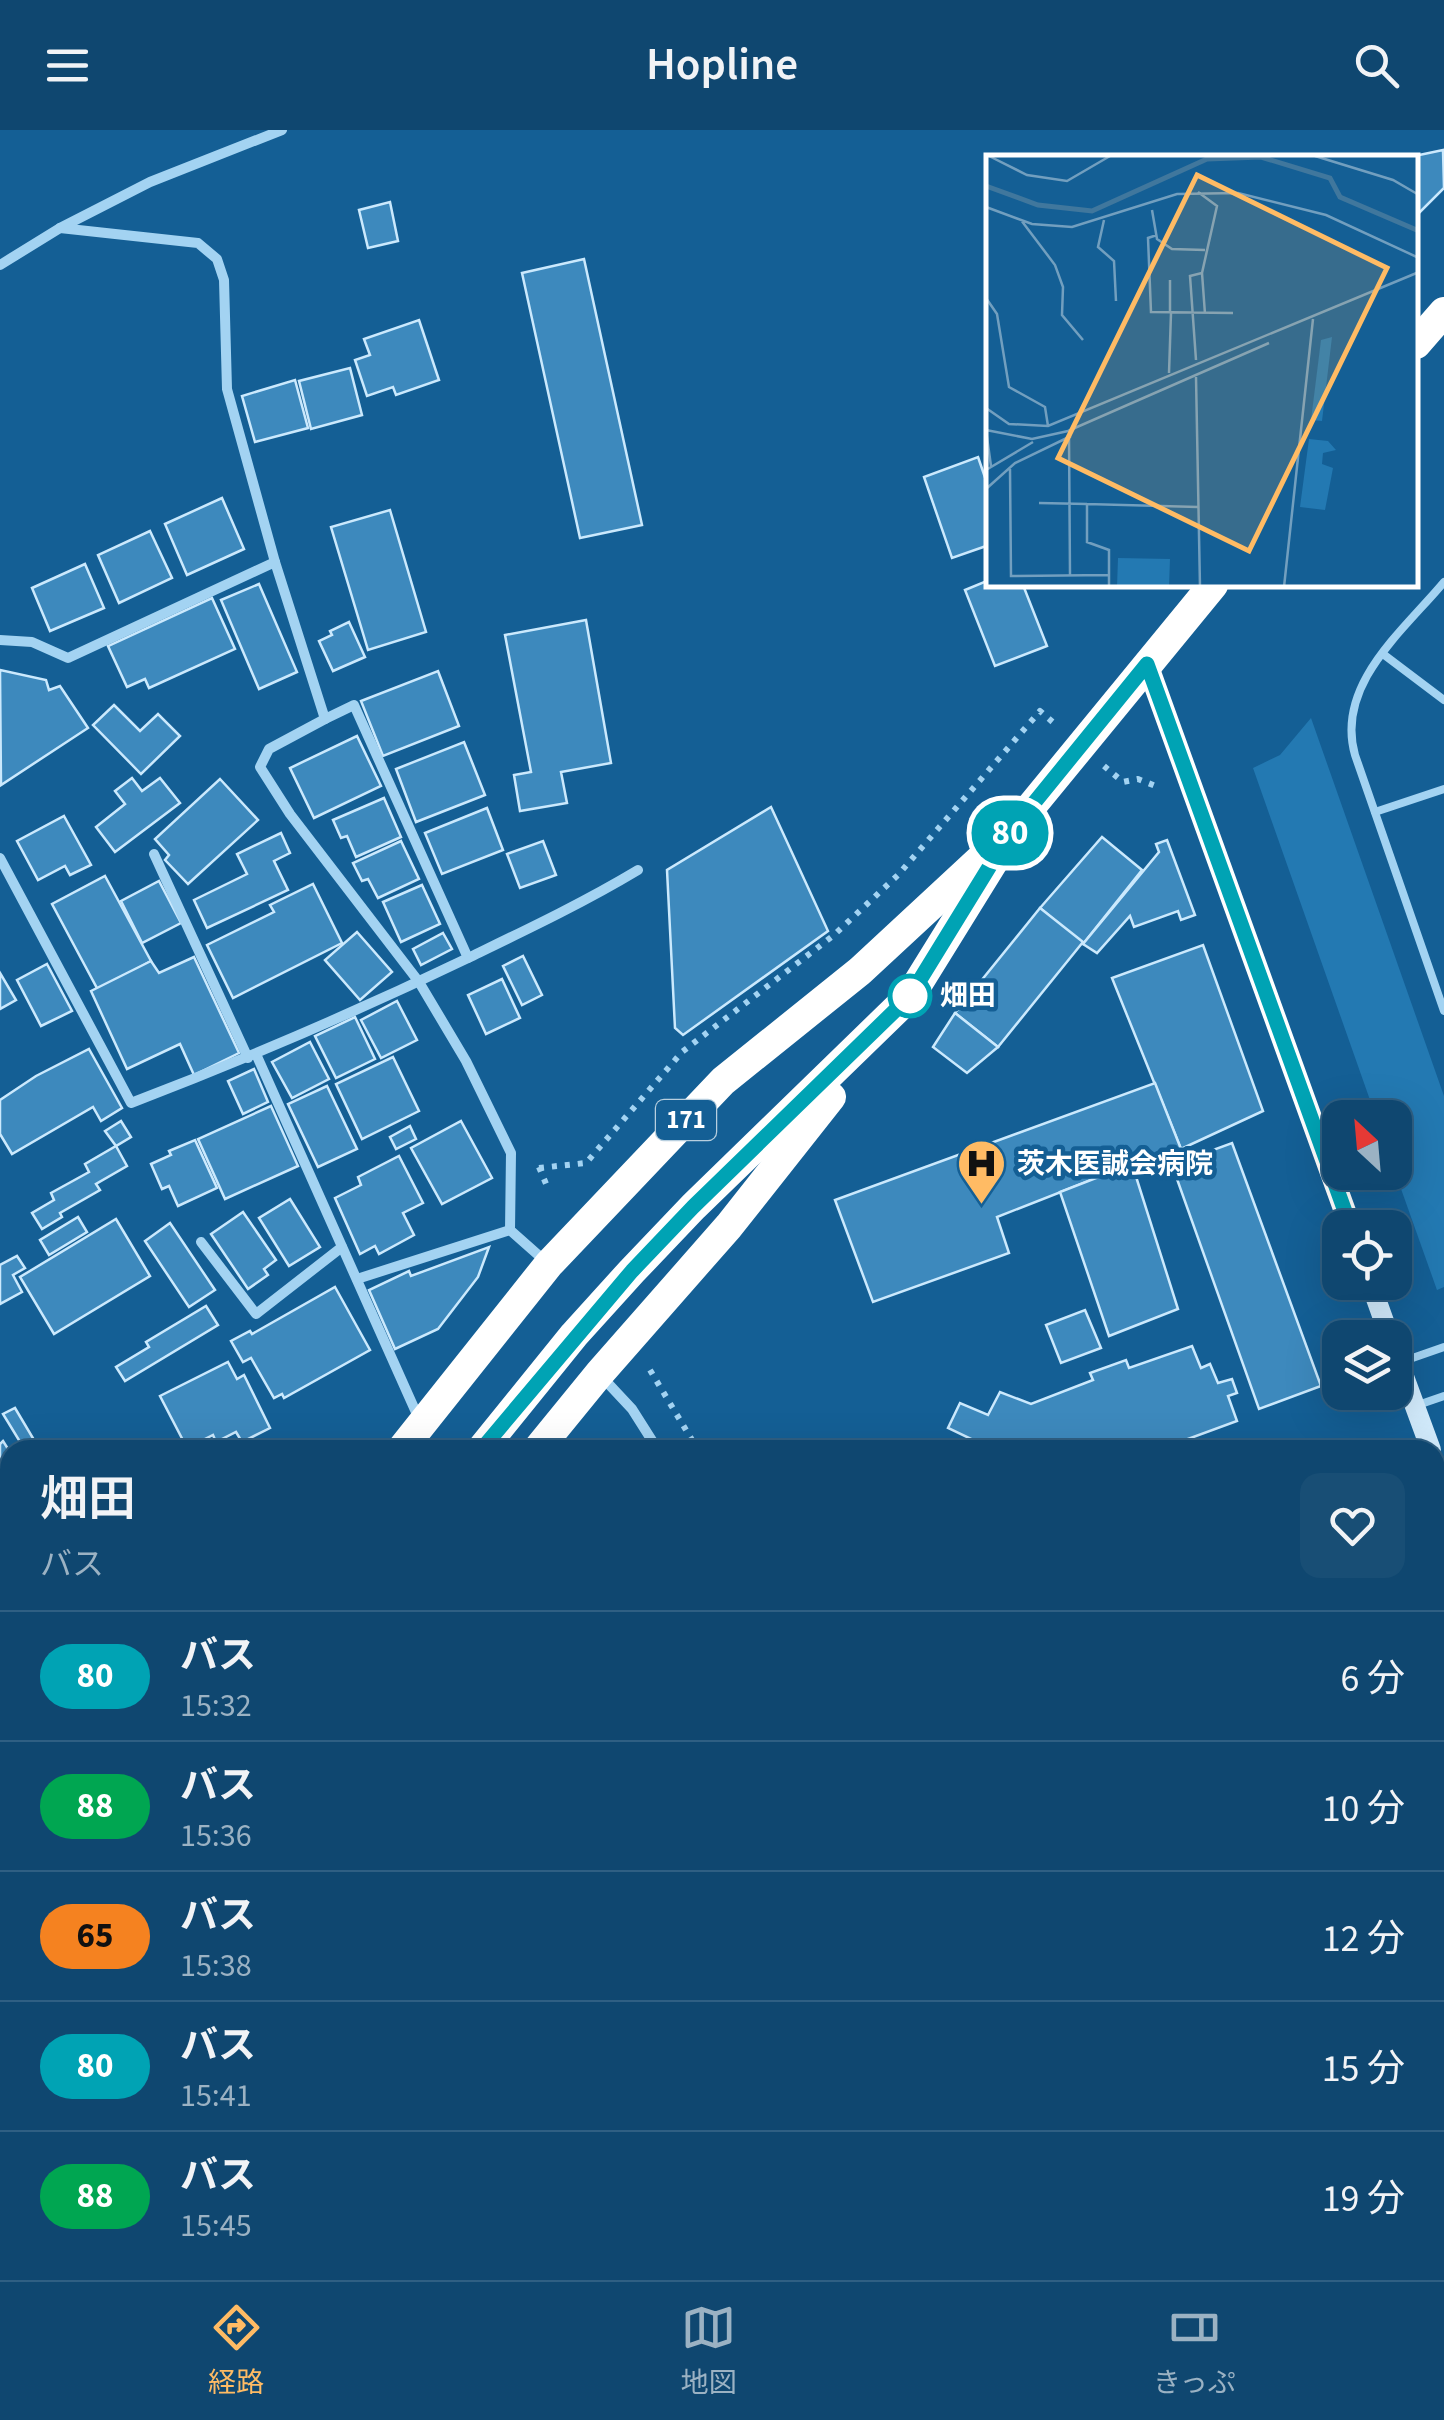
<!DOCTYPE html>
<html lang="ja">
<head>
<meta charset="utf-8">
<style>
  :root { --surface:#0f4770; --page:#184e75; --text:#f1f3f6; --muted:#9bb2c3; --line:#2f5f83; --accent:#ffbb64 }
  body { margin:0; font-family:"Source Sans 3","Noto Sans JP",sans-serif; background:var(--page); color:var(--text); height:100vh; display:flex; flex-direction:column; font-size:38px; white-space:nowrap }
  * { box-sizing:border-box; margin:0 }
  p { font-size:32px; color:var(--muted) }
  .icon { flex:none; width:55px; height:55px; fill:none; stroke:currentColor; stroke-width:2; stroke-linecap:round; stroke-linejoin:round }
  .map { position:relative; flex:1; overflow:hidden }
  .details { position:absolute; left:0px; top:1310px; width:1445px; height:840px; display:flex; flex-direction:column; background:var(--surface); border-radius:30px 30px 0 0; box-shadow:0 10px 40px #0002,0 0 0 2px var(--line) }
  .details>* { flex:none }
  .badge { padding:0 20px; border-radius:32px; font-size:35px; line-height:65px }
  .needle { width:65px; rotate:334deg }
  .tools { position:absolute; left:1322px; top:970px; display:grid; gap:20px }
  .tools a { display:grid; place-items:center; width:90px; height:90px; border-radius:20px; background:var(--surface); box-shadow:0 10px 40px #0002,0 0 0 2px var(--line); font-size:50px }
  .map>.badge { position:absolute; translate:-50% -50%; box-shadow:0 0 0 5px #fff }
  .round { display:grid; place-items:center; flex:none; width:105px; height:105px; border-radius:20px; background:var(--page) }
  .head { display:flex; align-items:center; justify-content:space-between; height:170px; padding:0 40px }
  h1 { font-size:48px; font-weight:600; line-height:75px }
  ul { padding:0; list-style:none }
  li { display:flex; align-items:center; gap:30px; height:130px; padding:0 40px; border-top:2px solid var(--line) }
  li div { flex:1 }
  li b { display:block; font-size:38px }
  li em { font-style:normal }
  li .badge { min-width:110px; font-weight:700; text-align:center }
  header { display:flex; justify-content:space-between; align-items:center; height:130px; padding:0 40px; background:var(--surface); font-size:45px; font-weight:600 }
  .tabs { display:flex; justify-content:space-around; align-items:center; height:140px; border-top:2px solid var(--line); background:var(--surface); font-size:28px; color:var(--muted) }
  .tabs a { display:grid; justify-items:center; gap:5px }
  .tabs .on { color:var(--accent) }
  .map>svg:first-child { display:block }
  .green { fill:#2379b2 }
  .building { fill:#3d89bd; stroke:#cbe9fd; stroke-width:2.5 }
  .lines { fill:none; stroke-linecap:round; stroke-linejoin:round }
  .path { stroke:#a3d3f2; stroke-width:6; stroke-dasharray:5 8; stroke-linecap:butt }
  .lane { stroke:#a3d3f2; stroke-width:8 }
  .street { stroke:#a3d3f2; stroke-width:10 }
  .secondary { stroke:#d2ebfc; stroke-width:20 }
  .highway { stroke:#fff; stroke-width:30 }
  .line-casing { stroke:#fff; stroke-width:22 }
  .line { stroke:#00a3b4; stroke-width:15 }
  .stop-dot { fill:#fff; stroke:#00a3b4; stroke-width:5 }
  .labels { text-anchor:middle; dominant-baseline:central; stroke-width:9; stroke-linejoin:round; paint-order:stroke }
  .shield { fill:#145f95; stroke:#b8cfdf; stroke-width:2.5 }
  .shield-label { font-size:25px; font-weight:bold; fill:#fff }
  .stop-label { font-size:28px; font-weight:bold; fill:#fff; stroke:#145f95; text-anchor:start }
  .poi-label { font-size:28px; font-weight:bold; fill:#fff; stroke:#145f95; text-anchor:start }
  .inset-river { fill:none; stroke:#40779d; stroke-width:5 }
  .inset-road { fill:none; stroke:#729fbf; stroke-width:2.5 }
  .view { fill:#ffbb64; fill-opacity:0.15; stroke:#ffbb64; stroke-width:5 }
  .inset-edge { fill:none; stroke:#fff; stroke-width:5 }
</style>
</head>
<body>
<header><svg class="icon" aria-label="menu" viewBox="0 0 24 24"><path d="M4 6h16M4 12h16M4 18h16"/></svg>Hopline<svg class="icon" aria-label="search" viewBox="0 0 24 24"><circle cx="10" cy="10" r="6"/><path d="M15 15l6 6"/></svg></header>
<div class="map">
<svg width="1444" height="2150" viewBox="0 0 1444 2150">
  <rect width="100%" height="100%" fill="#145f95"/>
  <!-- green -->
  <path class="green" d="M1311,588L1444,966V1157L1437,1160L1395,1042V988L1376,987L1253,638L1280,625Z"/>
  <!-- building -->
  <g class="building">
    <path d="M1443,20L1444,58L1416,86V28H1405Z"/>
    <path d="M390,72L398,111L368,118L359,80Z"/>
    <path d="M584,129L642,395L580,408L522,143Z"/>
    <path d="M419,190L439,250L396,265L393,257L367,266L355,230L370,225L364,209Z"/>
    <path d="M350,238L362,285L311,299L299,251Z"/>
    <path d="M295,250L308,298L255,312L242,266Z"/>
    <path d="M978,327L989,359V415L952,428L924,347Z"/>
    <path d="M222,368L244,419L187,445L165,394Z"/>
    <path d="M390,380L426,502L368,520L331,397Z"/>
    <path d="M150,401L172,448L119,473L98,425Z"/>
    <path d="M85,434L104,478L50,501L32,458Z"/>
    <path d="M989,450V455H1023L1047,516L995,536L965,460Z"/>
    <path d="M259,454L297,542L259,559L221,470Z"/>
    <path d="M212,468L235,519L149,558L145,549L127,557L108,516Z"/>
    <path d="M586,490L611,633L561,642L567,673L520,681L514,645L531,642L505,505Z"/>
    <path d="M349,492L365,527L333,541L319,511L332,505L330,501Z"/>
    <path d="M0,540L46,550L49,560L60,556L88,598L1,655Z"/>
    <path d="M438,541L459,596L383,626L361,571Z"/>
    <path d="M114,575L140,601L158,584L180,606L141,644L93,595Z"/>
    <path d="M357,606L381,656L314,688L290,638Z"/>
    <path d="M464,612L485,665L416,692L396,639Z"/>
    <path d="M132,648L142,661L160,648L180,673L115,722L96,697L125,674L115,661Z"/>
    <path d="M220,649L258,690L188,754L165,730L169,725L155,709Z"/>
    <path d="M384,668L401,707L356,727L347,706L341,708L333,690Z"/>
    <path d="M771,677L828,801L683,905L675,898L667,740Z"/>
    <path d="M487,678L503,720L442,744L425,703Z"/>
    <path d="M64,686L91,735L70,745L65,736L38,750L17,711Z"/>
    <path d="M281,703L290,723L274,731L288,760L207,798L194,770L247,744L237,724Z"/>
    <path d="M1102,707L1142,740L1083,814L1040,778Z"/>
    <path d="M1167,710L1195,785L1181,790L1178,781L1134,797L1130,786L1097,823L1083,814L1159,722L1156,714Z"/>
    <path d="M401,711L419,749L378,768L368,749L362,751L353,733Z"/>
    <path d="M543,711L556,745L520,758L507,724Z"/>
    <path d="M105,746L151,831L98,860L52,774Z"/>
    <path d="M159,751L181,793L142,813L121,771Z"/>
    <path d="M313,754L342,813L233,868L207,815L274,782L270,775Z"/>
    <path d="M422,755L440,794L401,812L383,772Z"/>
    <path d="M1040,778L1083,812L998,917L955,883Z"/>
    <path d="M357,802L392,842L360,870L325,830Z"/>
    <path d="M443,803L452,819L421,835L413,819Z"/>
    <path d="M1203,815L1263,981L1181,1019L1112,848Z"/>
    <path d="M523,826L542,865L522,875L503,836Z"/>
    <path d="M194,827L239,923L194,945L180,914L127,939L91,861L151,831L159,843Z"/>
    <path d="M47,834L72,881L41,896L17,850Z"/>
    <path d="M0,843L16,870L0,879Z"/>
    <path d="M502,849L520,888L486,904L468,865Z"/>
    <path d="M397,871L417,910L381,928L361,890Z"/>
    <path d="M955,883L998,917L967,943L933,917Z"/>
    <path d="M355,887L375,929L336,948L315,906Z"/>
    <path d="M310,912L329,949L292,968L272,932Z"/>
    <path d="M89,919L122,978L101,991L93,977L12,1024L0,1004V970L36,946Z"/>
    <path d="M393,927L419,981L362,1009L336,954Z"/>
    <path d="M254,939L268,972L243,984L228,951Z"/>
    <path d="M1155,953L1181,1019L1132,1034L997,1087L1009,1123L873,1172L835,1070Z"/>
    <path d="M327,956L357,1019L318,1037L288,974Z"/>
    <path d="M271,976L298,1036L225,1069L198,1009Z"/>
    <path d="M121,991L131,1007L116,1016L105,1001Z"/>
    <path d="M461,991L492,1048L442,1074L411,1018Z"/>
    <path d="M410,996L416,1009L396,1019L390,1007Z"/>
    <path d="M195,1010L217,1058L178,1076L169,1056L162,1059L151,1034L171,1025L169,1021Z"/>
    <path d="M1232,1013L1321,1256L1259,1279L1172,1035Z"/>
    <path d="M116,1016L127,1036L96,1054L100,1060L60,1083L62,1087L42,1099L32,1083L54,1070L51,1063L89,1042L85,1034Z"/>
    <path d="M399,1026L423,1073L403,1083L414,1105L379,1124L375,1116L360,1124L335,1068L361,1055L358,1047Z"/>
    <path d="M1132,1034L1178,1179L1109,1206L1060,1062Z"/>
    <path d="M290,1069L320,1117L289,1136L259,1088Z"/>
    <path d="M243,1082L276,1130L264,1139L268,1145L248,1159L211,1104Z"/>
    <path d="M78,1087L87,1102L49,1125L40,1110Z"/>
    <path d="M116,1089L150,1146L54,1204L20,1147Z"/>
    <path d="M170,1093L215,1160L189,1177L145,1111Z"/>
    <path d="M489,1117L478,1147L438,1199L395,1219L369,1160L409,1141L411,1146Z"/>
    <path d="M17,1126L25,1138L13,1145L22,1162L0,1174V1135Z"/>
    <path d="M335,1157L370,1220L284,1268L282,1264L274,1268L251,1228L243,1232L231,1211L250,1201L252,1204Z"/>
    <path d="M206,1176L218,1195L125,1251L116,1237L149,1217L146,1212Z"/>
    <path d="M1085,1180L1101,1218L1061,1233L1046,1195Z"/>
    <path d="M1192,1216L1201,1238L1210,1234L1218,1253L1232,1249L1237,1263L1228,1266L1237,1291L1158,1320H994L948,1298L960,1273L988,1285L1000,1262L1031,1274L1093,1250L1090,1243L1126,1230L1129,1238Z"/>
    <path d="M228,1232L237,1249L244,1245L270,1298L242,1312L236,1302L216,1312L213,1305L187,1318L160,1266Z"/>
    <path d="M15,1278L40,1320H25L3,1284Z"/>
    <path d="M3,1311L10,1322V1476L0,1459V1314Z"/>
    <path d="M1435,1471L1444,1494V1557L1435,1560Z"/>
    <path d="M0,1597L10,1614V1675L6,1678L0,1668Z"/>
    <path d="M1444,1811V1947L1435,1950V1814Z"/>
    <path d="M1444,2062V2150H1298L1294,2140H1435V2065Z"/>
    <path d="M10,2071V2106L0,2111V2076Z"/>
    <path d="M10,2114V2140H20L23,2146L13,2150H0V2119Z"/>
    <path d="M150,2140H182L187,2150H135Z"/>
    <path d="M536,2140H607L587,2150H541Z"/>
    <path d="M935,2140H945L950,2150H914Z"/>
    <path d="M952,2140H1027L1032,2150H957Z"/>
    <path d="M1156,2140H1272L1276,2150H1129Z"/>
  </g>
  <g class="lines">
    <!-- path -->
    <g class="path">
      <path d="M1104,636L1123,652L1138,649L1158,657"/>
      <path d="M539,1037L549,1061"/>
      <path d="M539,1038L586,1033L682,922L834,805L898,745L1040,581L1056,595"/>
      <path d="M1325,1115L1339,1155"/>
      <path d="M650,1240L698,1320"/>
      <path d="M1435,1421L1444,1446"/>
      <path d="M1435,1575L1444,1572"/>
    </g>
    <!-- lane -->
    <g class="lane">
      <path d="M1444,452C1403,501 1335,555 1355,625L1444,881"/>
      <path d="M1383,524L1444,570"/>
      <path d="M1375,682L1444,659"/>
      <path d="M1401,1232L1444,1217"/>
      <path d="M1415,1276L1444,1266"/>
      <path d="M204,2140L208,2150"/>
    </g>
    <!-- street -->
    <g class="street">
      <path d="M60,98L198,113L217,129L224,150L227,259L275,432L325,589L269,619L260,637L290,684L419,852L466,931L511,1023L510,1100L545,1131"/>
      <path d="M0,135L60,98L150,52L282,0"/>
      <path d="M0,510L32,512L68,528L275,432"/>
      <path d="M325,589L354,575L468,828"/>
      <path d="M154,724L248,928"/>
      <path d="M0,728L131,973C246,929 358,881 468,828C526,800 583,773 638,740"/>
      <path d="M256,924L419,1289"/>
      <path d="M201,1112L256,1184L342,1117"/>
      <path d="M357,1149L510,1100"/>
      <path d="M603,1248L632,1279L658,1320"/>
      <path d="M79,2140L84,2150"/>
      <path d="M1062,2140L1066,2150"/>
      <path d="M732,2150L754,2140"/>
    </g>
    <!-- secondary -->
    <g class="secondary">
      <path d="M1147,534L1351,1098"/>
      <path d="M1370,1152L1390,1208"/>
      <path d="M1395,1222L1431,1320"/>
      <path d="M1435,1332L1444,1357"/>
    </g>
    <!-- highway -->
    <g class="highway">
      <path d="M1416,214L1444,182"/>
      <path d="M401,1320L549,1134L723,951L860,841L1012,700L1213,455"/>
      <path d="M481,1320L574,1205L632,1141L693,1077L910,866L993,732"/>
      <path d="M537,1320L599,1244L729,1096L831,967"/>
      <path d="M0,1842L10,1827"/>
      <path d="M0,1924L10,1911"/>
      <path d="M0,1985L10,1972"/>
    </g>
  </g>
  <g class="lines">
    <defs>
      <path id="line" d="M481,1320L632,1141L693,1077L910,866L1012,700L1147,534L1351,1098"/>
    </defs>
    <!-- line casing -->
    <use href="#line" class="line-casing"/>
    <!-- line -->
    <use href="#line" class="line"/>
  </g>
  <!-- icons -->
  <defs>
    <symbol id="hospital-pin" viewBox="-11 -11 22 30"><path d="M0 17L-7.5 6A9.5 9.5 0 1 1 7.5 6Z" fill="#ffbb64" stroke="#145f95"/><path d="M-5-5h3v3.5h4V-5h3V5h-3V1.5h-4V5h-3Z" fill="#111"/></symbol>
  </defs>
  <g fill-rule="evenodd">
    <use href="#hospital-pin" x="954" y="1006" width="55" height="75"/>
  </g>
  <!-- markers -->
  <circle class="stop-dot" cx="910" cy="866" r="20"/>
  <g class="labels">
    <!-- shield labels -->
    <rect class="shield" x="656" y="970" width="60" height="40" rx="8"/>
    <g class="shield-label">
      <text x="686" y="990">171</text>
    </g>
    <!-- stop labels -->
    <g class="stop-label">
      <text x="940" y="866">畑田</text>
    </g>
    <!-- poi labels -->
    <g class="poi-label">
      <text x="1017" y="1034">茨木医誠会病院</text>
    </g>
  </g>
  <!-- overview -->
  <g transform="translate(986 25)">
    <rect width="432" height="432" fill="#145f95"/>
    <path d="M346,182L336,266L325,265L335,185ZM323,284L342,286L350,295L337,298L336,309L347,313L339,355L314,352ZM132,403L184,404L183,432H131Z" fill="#2379b2"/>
    <path class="inset-river" d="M0,31L52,50L106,56L221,4L275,2L344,23L354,42L433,76"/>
    <path class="inset-road" d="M3,1L41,20L81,26L124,1M329,1L407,25L433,40M0,52L46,69L86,72L191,39L252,38L340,60L433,103M166,55L171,84L186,94L219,95M35,65L69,110L77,132L76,160L97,185M118,65L112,92L128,106L130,146M171,80L162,83L165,157L247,158M216,118L219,159M0,143L11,159L23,232L59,252L62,271M184,158V125M210,205L204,121L216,118L231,51L212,37M183,218L185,158M210,222L214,432M0,253L23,269L62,271L433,117M0,275L46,284L82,276L283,188M0,275L5,311M83,281L84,420M24,314L25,421L123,420M0,315L47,287M0,334L29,308L85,281M53,348L101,349M123,432V395L101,387V349L212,352M298,432L327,164"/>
    <path class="view" d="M211,20L401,113L263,396L72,303Z"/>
    <rect width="432" height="432" class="inset-edge"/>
  </g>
</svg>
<div class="tools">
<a><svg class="needle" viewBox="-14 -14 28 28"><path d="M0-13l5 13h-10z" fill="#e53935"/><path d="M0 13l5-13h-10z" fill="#9bb2c3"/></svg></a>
<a><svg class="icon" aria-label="locate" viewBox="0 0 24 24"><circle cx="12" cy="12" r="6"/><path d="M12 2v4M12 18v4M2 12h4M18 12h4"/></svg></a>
<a><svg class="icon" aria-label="layers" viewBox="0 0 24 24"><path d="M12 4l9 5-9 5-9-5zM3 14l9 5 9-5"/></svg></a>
</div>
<b class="badge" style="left:1010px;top:703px;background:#00a3b4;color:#fff">80</b>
<section class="details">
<div class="head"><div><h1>畑田</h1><p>バス</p></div><a class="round"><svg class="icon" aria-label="heart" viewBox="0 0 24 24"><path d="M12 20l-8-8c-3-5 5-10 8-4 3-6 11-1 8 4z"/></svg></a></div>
<ul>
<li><span class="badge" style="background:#00a3b4;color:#fff">80</span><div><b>バス</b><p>15:32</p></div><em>6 分</em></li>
<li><span class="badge" style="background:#00a651;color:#fff">88</span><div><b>バス</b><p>15:36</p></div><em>10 分</em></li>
<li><span class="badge" style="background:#f58220;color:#111">65</span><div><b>バス</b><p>15:38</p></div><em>12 分</em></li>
<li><span class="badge" style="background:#00a3b4;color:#fff">80</span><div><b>バス</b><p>15:41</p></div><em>15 分</em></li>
<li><span class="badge" style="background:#00a651;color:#fff">88</span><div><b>バス</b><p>15:45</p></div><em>19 分</em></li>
</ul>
</section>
</div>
<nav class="tabs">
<a class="on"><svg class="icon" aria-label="directions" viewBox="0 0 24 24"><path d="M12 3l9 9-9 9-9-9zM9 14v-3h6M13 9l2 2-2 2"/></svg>経路</a>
<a><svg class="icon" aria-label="map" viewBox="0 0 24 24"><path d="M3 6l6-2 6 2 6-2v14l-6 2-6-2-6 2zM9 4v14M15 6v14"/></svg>地図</a>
<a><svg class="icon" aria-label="tickets" viewBox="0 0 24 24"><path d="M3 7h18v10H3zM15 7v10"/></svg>きっぷ</a>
</nav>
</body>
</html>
